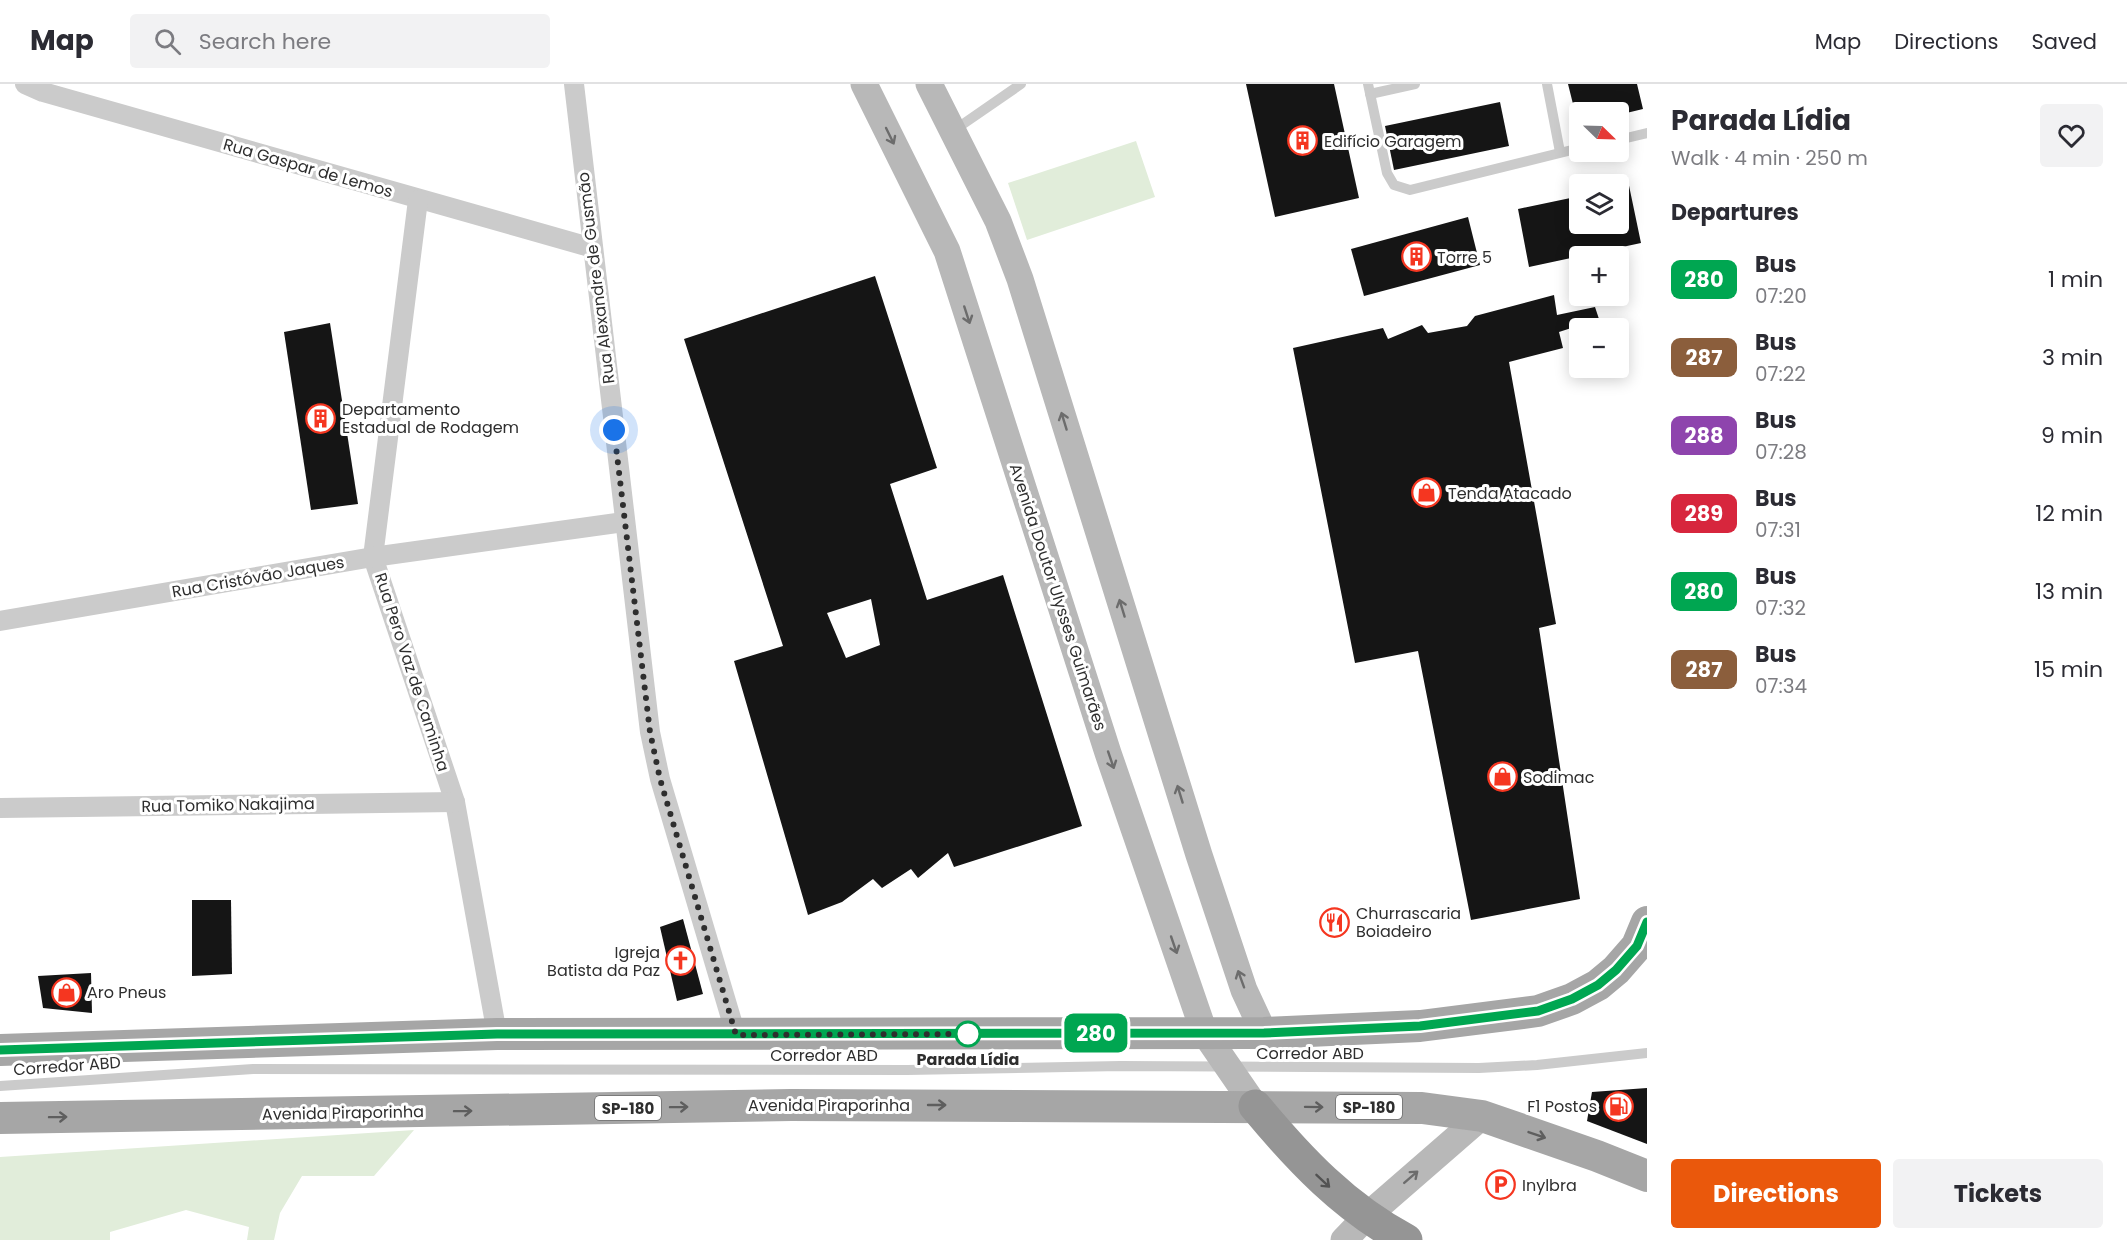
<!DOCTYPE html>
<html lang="en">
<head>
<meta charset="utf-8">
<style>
  :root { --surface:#fff; --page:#f2f2f3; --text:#2b2b33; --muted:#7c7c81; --line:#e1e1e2; --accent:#ea580c }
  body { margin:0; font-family:Poppins,sans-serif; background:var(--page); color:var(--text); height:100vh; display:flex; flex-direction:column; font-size:22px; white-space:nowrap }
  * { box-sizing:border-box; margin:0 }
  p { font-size:20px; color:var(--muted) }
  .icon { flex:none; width:33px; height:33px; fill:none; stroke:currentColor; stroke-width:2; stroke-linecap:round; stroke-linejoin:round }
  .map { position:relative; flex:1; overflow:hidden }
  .side { display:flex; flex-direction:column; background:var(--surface); width:480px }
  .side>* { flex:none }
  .badge { padding:0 12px; border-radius:9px; font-size:21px; line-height:39px }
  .needle { width:39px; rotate:113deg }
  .buttons { position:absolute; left:1569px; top:18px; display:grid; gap:12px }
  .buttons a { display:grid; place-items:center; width:60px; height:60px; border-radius:6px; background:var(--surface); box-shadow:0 3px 15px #0003; font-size:30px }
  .you { position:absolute; width:30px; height:30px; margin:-15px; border:4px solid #fff; border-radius:50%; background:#1a73e8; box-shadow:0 0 0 9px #1a73e833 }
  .map>.badge { position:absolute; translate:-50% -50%; box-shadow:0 0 0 3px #fff }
  h2 { padding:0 24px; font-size:22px; line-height:54px }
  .round { display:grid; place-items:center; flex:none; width:63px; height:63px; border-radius:6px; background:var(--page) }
  .summary { display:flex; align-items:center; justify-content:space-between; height:102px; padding:0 24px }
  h1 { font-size:28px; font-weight:700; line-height:45px }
  .primary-button { display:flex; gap:12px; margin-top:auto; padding:12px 24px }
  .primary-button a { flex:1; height:69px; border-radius:6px; background:var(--accent); color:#fff; font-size:24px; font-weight:700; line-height:69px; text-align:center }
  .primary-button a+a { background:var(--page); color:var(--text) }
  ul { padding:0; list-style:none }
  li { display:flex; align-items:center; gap:18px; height:78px; padding:0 24px }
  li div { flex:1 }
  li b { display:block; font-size:22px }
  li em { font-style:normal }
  li .badge { min-width:66px; font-weight:700; text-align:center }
  header { display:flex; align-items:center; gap:36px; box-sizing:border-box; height:84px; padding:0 30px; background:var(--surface); border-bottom:2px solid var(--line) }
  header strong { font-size:28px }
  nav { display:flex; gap:33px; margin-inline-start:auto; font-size:21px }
  .search { width:420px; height:54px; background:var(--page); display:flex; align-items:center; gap:15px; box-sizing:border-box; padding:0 21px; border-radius:6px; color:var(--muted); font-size:22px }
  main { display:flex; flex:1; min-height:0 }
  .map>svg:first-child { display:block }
  .green { fill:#e1edda }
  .building { fill:#151515; fill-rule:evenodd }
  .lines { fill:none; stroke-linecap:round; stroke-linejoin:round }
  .lane { stroke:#cbcbcb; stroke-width:10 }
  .street { stroke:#cbcbcb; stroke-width:20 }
  .secondary { stroke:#b8b8b8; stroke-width:27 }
  .primary { stroke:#a6a6a6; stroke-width:32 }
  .highway { stroke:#959595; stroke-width:33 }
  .oneway { stroke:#6c6c6c }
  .oneway2 { stroke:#5e5e5e }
  .oneway3 { stroke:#525252 }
  .line-casing { stroke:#fff; stroke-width:14 }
  .line { stroke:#00a651; stroke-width:9 }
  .walk { stroke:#2e2e2e; stroke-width:6; stroke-dasharray:0 10.8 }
  .stop-dot { fill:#fff; stroke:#00a651; stroke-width:3 }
  .labels { text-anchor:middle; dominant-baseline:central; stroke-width:6; stroke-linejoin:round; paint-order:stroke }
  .shield { fill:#fff; stroke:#6d6d6d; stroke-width:1.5 }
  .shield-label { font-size:15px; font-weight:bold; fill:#2e2e2e }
  .poi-label { font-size:16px; fill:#2e2e2e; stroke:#fff; text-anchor:start }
  .street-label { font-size:16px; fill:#2e2e2e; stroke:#fff }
  .stop-label { font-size:16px; font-weight:bold; fill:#2e2e2e; stroke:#fff }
</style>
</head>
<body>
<header>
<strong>Map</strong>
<div class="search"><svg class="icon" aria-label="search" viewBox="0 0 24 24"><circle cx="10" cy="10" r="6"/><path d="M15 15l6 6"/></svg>Search here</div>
<nav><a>Map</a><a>Directions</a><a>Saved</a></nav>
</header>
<main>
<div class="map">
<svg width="1647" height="1156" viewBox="0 0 1647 1156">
  <rect width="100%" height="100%" fill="#fff"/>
  <!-- green -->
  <g class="green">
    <path d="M1136,57L1155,113L1027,156L1008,99Z"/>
    <path d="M414,1046L374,1092H302L280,1129L274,1156H247L249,1143L186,1126L110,1148V1156H0V1073Z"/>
  </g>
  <!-- building -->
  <g class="building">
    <path d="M1246,0H1334L1359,114L1275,133Z"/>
    <path d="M1568,0H1637L1643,25L1618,31V28H1575Z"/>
    <path d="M1500,18L1509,62L1394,86L1385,42Z"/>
    <path d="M1627,92L1641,159L1529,183L1518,125L1580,112V140H1618V93Z"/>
    <path d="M1468,133L1480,181L1364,212L1351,165Z"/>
    <path d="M875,192L937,384L890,400L927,516L1003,491L1082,742L954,783L948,769L918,794L911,785L882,804L873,795L842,818L808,831L734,577L783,562L684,255ZM871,515L880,561L846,574L827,529Z"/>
    <path d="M1554,211L1557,231L1595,223L1599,235L1559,248L1563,264L1509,278L1556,540L1539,544L1580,815L1471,836L1418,567L1355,579L1293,264L1383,244L1388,255L1422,241L1428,249L1467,242L1475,232Z"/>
    <path d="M330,239L358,420L311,426L284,248Z"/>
    <path d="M192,816H231L232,890L192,892Z"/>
    <path d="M683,835L703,910L677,917L660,843Z"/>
    <path d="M91,889L92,929L43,924L38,892Z"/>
    <path d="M1647,1004V1060L1587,1037L1592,1008Z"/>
  </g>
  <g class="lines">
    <!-- lane -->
    <g class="lane">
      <path d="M1368,0L1387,89L1394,101L1410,106L1580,64"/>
      <path d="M1547,0L1560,68"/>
      <path d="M1370,10L1415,0"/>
      <path d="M953,47L1021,0"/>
      <path d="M1618,56L1647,49"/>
      <path d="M0,1002L253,985L907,986L1120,982L1479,984L1537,981L1647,969"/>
    </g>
    <!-- street -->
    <g class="street">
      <path d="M25,0L43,8L593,164"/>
      <path d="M574,0L650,648L660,695L736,951"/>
      <path d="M418,116L373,473L455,718L497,950"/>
      <path d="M0,537L373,473L624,438"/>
      <path d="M0,724L455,718"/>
    </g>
    <!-- secondary -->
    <g class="secondary">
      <path d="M864,0L947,167L1108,669L1204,948L1255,1022"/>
      <path d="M929,0L998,137L1020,195L1199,771L1244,906L1264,949"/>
      <path d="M1344,1156L1367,1132L1482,1032"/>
    </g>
    <!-- primary -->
    <g class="primary">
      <path d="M0,966L497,950L1264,949L1420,942L1538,927L1572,915L1598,901L1616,886L1637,862L1647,838"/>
      <path d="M0,1034L791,1021L1422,1024L1482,1032L1597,1072L1647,1092"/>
    </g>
    <!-- highway -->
    <path class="highway" d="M1255,1022C1299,1075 1345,1124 1406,1156"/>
  </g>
  <!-- one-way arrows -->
  <defs><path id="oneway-shaft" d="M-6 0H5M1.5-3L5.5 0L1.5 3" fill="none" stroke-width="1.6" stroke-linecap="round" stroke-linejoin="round" transform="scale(1.5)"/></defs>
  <g class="oneway">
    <use href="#oneway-shaft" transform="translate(890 52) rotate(64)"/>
    <use href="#oneway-shaft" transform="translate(967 231) rotate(72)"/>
    <use href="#oneway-shaft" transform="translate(1064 337) rotate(-107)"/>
    <use href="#oneway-shaft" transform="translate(1122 524) rotate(-107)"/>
    <use href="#oneway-shaft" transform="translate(1111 676) rotate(71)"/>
    <use href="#oneway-shaft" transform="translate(1180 710) rotate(-107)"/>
    <use href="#oneway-shaft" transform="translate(1174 861) rotate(71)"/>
    <use href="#oneway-shaft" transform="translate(1241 895) rotate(-110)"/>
    <use href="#oneway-shaft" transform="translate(1411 1093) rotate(-41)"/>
  </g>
  <g class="oneway2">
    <use href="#oneway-shaft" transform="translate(937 1021)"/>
    <use href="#oneway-shaft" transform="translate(679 1023) rotate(-1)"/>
    <use href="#oneway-shaft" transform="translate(1314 1023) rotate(1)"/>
    <use href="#oneway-shaft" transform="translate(463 1027) rotate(-1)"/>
    <use href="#oneway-shaft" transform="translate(58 1033) rotate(-1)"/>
    <use href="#oneway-shaft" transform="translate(1537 1051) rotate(19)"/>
  </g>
  <use class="oneway3" href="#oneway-shaft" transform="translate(1323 1097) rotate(43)"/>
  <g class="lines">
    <defs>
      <path id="line" d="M0,966L497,950L1264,949L1420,942L1538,927L1572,915L1598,901L1616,886L1637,862L1647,838"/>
    </defs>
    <!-- line casing -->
    <use href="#line" class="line-casing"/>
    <!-- line -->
    <use href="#line" class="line"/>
    <!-- walk -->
    <path class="walk" d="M614,346L650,648L660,695L736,951L968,950"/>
  </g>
  <!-- icons -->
  <defs>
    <symbol id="building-ring" viewBox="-11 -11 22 22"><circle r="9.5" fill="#fff" stroke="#f53620" stroke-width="1.5"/><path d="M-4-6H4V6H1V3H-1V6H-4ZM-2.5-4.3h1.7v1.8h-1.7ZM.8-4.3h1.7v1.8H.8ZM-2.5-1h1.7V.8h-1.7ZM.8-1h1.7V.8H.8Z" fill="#f53620"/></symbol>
    <symbol id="shop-ring" viewBox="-11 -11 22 22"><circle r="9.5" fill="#fff" stroke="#f53620" stroke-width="1.5"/><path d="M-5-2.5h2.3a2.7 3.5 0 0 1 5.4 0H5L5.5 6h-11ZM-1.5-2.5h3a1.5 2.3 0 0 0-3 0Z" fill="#f53620"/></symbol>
    <symbol id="restaurant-ring" viewBox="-11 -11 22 22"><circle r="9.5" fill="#fff" stroke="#f53620" stroke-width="1.5"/><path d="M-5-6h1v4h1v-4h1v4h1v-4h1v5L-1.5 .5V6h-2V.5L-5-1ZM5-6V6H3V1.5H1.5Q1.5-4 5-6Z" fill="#f53620"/></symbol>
    <symbol id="church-ring" viewBox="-11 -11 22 22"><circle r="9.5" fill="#fff" stroke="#f53620" stroke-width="1.5"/><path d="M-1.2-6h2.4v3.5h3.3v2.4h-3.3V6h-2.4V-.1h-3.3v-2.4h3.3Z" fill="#f53620"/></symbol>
    <symbol id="fuel-ring" viewBox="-11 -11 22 22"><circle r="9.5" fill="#fff" stroke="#f53620" stroke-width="1.5"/><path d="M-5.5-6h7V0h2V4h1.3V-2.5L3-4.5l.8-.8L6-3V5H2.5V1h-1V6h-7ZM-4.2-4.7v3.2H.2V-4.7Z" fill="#f53620"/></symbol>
    <symbol id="parking-ring" viewBox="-11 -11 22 22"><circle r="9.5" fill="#fff" stroke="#f53620" stroke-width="1.5"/><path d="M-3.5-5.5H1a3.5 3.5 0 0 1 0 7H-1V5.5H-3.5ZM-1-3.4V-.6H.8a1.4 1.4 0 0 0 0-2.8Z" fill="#f53620"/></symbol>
  </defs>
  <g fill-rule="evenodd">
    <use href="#building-ring" x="1286" y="40" width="33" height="33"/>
    <use href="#building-ring" x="1400" y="156" width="33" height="33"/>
    <use href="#building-ring" x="304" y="318" width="33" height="33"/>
    <use href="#shop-ring" x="1410" y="392" width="33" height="33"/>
    <use href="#shop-ring" x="1486" y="676" width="33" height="33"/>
    <use href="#restaurant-ring" x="1318" y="822" width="33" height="33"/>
    <use href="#church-ring" x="664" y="860" width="33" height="33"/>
    <use href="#shop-ring" x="50" y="892" width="33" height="33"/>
    <use href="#fuel-ring" x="1602" y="1006" width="33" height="33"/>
    <use href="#parking-ring" x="1484" y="1084" width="33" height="33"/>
  </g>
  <!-- markers -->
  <circle class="stop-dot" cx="968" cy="950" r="12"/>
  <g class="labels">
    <!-- shield labels -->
    <g class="shield">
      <rect x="1336" y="1011" width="66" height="24" rx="4.5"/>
      <rect x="595" y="1012" width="66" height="24" rx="4.5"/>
    </g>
    <g class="shield-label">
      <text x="1369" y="1023">SP-180</text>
      <text x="628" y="1024">SP-180</text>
    </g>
    <!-- poi labels -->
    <g class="poi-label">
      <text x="1324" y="57">Edifício Garagem</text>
      <text x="1437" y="173">Torre 5</text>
      <text x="342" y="325">Departamento<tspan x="342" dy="18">Estadual de Rodagem</tspan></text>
      <text x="1448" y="409">Tenda Atacado</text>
      <text x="1523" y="693">Sodimac</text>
      <text x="1356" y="829">Churrascaria<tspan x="1356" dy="18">Boiadeiro</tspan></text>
      <text x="660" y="868" text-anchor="end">Igreja<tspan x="660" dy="18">Batista da Paz</tspan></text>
      <text x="87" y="908">Aro Pneus</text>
      <text x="1597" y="1022" text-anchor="end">F1 Postos</text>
      <text x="1522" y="1101">Inylbra</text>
    </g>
    <!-- street labels -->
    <g class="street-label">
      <text transform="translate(308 84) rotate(16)">Rua Gaspar de Lemos</text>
      <text transform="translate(596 194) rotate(-97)">Rua Alexandre de Gusmão</text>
      <text transform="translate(258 493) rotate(-10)">Rua Cristóvão Jaques</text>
      <text transform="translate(1058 513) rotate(72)">Avenida Doutor Ulysses Guimarães</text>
      <text transform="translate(412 588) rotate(72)">Rua Pero Vaz de Caminha</text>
      <text transform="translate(228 721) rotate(-1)">Rua Tomiko Nakajima</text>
      <text x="1310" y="969">Corredor ABD</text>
      <text x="824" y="971">Corredor ABD</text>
      <text transform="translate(67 982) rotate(-4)">Corredor ABD</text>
      <text x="829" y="1021">Avenida Piraporinha</text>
      <text transform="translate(343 1029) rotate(-1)">Avenida Piraporinha</text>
    </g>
    <!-- stop labels -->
    <g class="stop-label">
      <text x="968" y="975">Parada Lídia</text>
    </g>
  </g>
</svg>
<div class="buttons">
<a><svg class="needle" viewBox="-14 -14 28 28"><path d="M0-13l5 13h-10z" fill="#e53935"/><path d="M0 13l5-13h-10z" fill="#7c7c81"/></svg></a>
<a><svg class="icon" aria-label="layers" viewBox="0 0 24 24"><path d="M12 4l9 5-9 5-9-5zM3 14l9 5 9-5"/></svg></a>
<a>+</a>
<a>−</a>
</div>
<div class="you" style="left:614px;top:346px"></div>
<b class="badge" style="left:1096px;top:949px;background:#00a651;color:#fff">280</b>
</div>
<section class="side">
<div class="summary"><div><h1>Parada Lídia</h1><p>Walk · 4 min · 250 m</p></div><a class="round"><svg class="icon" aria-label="heart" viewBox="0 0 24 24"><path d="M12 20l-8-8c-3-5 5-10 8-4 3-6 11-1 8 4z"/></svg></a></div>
<h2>Departures</h2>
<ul>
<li><span class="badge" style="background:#00a651;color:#fff">280</span><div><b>Bus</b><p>07:20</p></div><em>1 min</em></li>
<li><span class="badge" style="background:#8b5e3c;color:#fff">287</span><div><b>Bus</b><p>07:22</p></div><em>3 min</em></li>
<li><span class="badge" style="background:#8e44ad;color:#fff">288</span><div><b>Bus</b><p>07:28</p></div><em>9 min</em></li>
<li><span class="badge" style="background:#d7263d;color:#fff">289</span><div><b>Bus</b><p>07:31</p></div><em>12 min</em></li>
<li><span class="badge" style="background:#00a651;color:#fff">280</span><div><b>Bus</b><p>07:32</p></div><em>13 min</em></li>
<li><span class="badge" style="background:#8b5e3c;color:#fff">287</span><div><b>Bus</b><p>07:34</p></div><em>15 min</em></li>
</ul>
<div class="primary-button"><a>Directions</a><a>Tickets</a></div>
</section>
</main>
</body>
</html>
